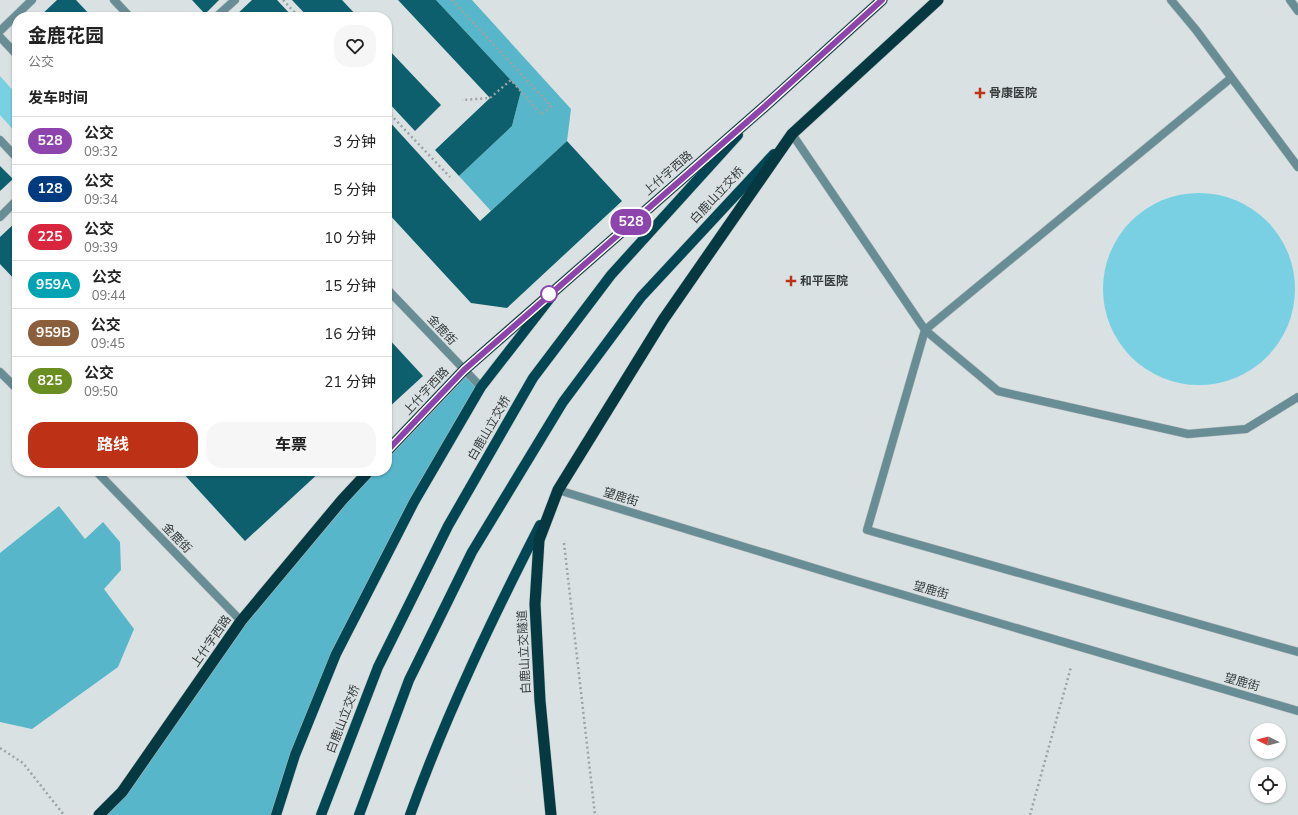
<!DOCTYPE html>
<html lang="zh">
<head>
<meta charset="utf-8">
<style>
  :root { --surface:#fff; --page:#f6f6f6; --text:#222; --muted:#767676; --line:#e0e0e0; --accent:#bd3216 }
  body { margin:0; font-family:"Nunito Sans","Noto Sans SC",sans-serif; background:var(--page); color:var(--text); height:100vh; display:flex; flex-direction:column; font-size:15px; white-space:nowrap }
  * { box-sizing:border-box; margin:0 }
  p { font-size:13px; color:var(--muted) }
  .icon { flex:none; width:22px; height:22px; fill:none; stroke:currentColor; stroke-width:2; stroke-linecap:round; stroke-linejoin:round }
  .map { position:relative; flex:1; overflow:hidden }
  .side { position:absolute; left:12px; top:12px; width:380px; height:464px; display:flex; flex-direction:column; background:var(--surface); border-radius:16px; box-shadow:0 1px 3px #0004 }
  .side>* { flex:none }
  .badge { padding:0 8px; border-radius:13px; font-size:14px; line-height:26px }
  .needle { width:26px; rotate:276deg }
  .buttons { position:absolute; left:1250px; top:723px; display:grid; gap:8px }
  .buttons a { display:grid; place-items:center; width:36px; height:36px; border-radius:50%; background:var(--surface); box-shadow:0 1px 3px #0004; font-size:20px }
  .map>.badge { position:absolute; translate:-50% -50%; box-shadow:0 0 0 2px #fff }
  h2 { padding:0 16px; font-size:15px; line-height:36px }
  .round { display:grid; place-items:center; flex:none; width:42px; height:42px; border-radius:16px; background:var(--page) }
  .head { display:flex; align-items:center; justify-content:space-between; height:68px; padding:0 16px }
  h1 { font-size:19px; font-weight:700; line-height:30px }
  .cta { display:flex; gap:8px; margin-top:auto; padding:8px 16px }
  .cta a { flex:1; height:46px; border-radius:16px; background:var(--accent); color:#fff; font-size:16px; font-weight:700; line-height:46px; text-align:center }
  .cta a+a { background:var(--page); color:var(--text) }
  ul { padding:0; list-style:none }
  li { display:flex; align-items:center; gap:12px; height:48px; padding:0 16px; border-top:1px solid var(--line) }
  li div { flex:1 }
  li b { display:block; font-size:15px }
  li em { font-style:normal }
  li .badge { min-width:44px; font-weight:700; text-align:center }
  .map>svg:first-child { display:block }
  .green { fill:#79d0e3 }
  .forest { fill:#57b6c9 }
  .building { fill:#0d5f6d }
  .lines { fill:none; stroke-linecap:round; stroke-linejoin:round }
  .service-casing { stroke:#b5bcbe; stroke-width:9 }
  .minor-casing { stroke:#b5bcbe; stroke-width:9 }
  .tertiary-casing { stroke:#b5bcbe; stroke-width:9 }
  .primary-casing { stroke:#b5bcbe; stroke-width:11 }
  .trunk-casing { stroke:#b5bcbe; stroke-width:12 }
  .path { stroke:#9ca3a4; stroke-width:2.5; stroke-dasharray:2 3; stroke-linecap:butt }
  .service { stroke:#698d95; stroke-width:8 }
  .minor { stroke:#698d95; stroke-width:8 }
  .tertiary { stroke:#698d95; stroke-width:8 }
  .primary { stroke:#014652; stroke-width:10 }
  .trunk { stroke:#063842; stroke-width:11 }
  .line-casing { stroke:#fff; stroke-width:9 }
  .line { stroke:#8e44ad; stroke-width:6 }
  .poi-dot { fill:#bd3216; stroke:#d9e1e3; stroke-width:1.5 }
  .stop-dot { fill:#fff; stroke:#8e44ad; stroke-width:2 }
  .labels { text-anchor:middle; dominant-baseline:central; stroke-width:4; stroke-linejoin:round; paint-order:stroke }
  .poi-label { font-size:12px; font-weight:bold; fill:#373b3b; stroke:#d9e1e3; text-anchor:start }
  .street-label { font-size:12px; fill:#373b3b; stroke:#d9e1e3 }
</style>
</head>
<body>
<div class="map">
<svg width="1298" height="815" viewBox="0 0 1298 815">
  <rect width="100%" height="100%" fill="#d9e1e3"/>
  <!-- green -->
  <g class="green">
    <path d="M0,76L17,95V134L0,115Z"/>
    <circle cx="1199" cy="289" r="96"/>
  </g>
  <!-- forest -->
  <g class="forest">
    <path d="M436,0H472L571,109L567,141L491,211L459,176L512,126L521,91Z"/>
    <path d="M464,370L481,387L336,654L276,815H99L241,621L369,471H387V451Z"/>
    <path d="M59,506L85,539L103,522L120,542L121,570L104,589L134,629L118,667L32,729L0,722V553Z"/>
  </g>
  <!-- building -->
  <g class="building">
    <path d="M57,0H76L92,17H39Z"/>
    <path d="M192,0H219L205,14Z"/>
    <path d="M252,0H277L293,17H234Z"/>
    <path d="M292,0H342L358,17H308Z"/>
    <path d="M398,0H436L521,91L512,126L459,176L435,150L490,98Z"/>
    <path d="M387,48L441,105L415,131L387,101Z"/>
    <path d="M387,119L480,221L567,141L622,201L507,308L471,303L387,212Z"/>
    <path d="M0,166L13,179L0,191Z"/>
    <path d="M17,221V282L0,264V237Z"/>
    <path d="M387,337L423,376L387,409Z"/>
    <path d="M181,471H321L245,541Z"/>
  </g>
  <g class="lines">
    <defs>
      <g id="service">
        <path d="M1171,0L1196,30L1298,167"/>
        <path d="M1290,0L1298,11"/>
        <path d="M216,17L235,0"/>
        <path d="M0,31L32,0"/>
        <path d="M0,37L17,55"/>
        <path d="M1231,78L925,330L867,530L1298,652"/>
        <path d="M792,134L925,330L998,391L1188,434L1246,429L1298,397"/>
        <path d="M0,140L17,158"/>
        <path d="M0,217L17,200"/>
      </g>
      <g id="minor">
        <path d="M114,0L130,17"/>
        <path d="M387,289L481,387"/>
        <path d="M558,490L853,580L1298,711"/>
      </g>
      <g id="tertiary">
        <path d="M0,372L17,389"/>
        <path d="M96,471L241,621"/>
      </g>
      <g id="primary">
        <path d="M276,815L295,755L336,654L414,502L481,387L551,297"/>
        <path d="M321,815L378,667L448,526L533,378L611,275L738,135"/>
        <path d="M359,815L409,680L472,552L563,402L641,297L774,154"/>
        <path d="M410,815C446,715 492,619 540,525"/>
      </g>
      <g id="trunk">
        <path d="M387,451L464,370L764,107L882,0"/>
        <path d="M99,815L122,792L241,621L342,500L369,471"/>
        <path d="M551,815L540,701L535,604L539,540L558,490L663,320L792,134L938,0"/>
      </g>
    </defs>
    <!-- service casing -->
    <use href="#service" class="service-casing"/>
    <!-- minor casing -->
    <use href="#minor" class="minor-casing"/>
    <!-- tertiary casing -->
    <use href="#tertiary" class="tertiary-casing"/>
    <!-- primary casing -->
    <use href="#primary" class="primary-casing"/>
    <!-- trunk casing -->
    <use href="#trunk" class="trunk-casing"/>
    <!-- path -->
    <g class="path">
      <path d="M283,0L299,17"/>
      <path d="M452,0L551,106L542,115L511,80L490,98L462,100"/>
      <path d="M387,111L450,177"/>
      <path d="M564,543L595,815"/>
      <path d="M0,748L23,763L64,815"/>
      <path d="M1030,815L1071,667"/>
    </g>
    <!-- service -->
    <use href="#service" class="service"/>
    <!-- minor -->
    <use href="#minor" class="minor"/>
    <!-- tertiary -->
    <use href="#tertiary" class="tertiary"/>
    <!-- primary -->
    <use href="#primary" class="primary"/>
    <!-- trunk -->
    <use href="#trunk" class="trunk"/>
  </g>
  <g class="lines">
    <defs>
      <path id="line" d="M387,451L464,370L764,107L882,0"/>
    </defs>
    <!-- line casing -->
    <use href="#line" class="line-casing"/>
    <!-- line -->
    <use href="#line" class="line"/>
  </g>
  <!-- markers -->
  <g class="poi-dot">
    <path d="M978 87h4v4h4v4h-4v4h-4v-4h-4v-4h4z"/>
    <path d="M789 275h4v4h4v4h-4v4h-4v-4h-4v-4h4z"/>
  </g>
  <circle class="stop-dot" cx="549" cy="294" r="8"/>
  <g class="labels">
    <!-- poi labels -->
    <g class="poi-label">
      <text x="989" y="93">骨康医院</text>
      <text x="800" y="281">和平医院</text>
    </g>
    <!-- street labels -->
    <g class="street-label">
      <text transform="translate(668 173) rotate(-41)">上什字西路</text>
      <text transform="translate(717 195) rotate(-47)">白鹿山立交桥</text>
      <text transform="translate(442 330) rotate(47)">金鹿街</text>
      <text transform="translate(426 391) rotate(-47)">上什字西路</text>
      <text transform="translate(489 428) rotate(-60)">白鹿山立交桥</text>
      <text transform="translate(621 497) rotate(17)">望鹿街</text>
      <text transform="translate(177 538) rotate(46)">金鹿街</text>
      <text transform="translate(931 590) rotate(16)">望鹿街</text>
      <text transform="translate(211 641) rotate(-55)">上什字西路</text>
      <text transform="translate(524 652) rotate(-93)">白鹿山立交隧道</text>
      <text transform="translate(1242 682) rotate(16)">望鹿街</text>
      <text transform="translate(343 719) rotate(-69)">白鹿山立交桥</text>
    </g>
  </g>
</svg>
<div class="buttons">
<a><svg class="needle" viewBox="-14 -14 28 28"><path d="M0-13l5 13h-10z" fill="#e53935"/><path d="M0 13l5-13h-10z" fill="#767676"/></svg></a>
<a><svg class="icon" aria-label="locate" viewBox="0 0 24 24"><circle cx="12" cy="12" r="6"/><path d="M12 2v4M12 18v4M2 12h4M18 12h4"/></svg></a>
</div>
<b class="badge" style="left:631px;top:222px;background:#8e44ad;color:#fff">528</b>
<section class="side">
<div class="head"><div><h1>金鹿花园</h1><p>公交</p></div><a class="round"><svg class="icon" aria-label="heart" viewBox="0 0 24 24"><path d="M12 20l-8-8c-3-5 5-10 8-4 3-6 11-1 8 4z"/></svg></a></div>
<h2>发车时间</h2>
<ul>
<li><span class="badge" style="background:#8e44ad;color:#fff">528</span><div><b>公交</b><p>09:32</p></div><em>3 分钟</em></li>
<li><span class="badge" style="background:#003b80;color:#fff">128</span><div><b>公交</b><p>09:34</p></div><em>5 分钟</em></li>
<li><span class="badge" style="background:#d7263d;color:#fff">225</span><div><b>公交</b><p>09:39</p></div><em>10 分钟</em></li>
<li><span class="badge" style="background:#00a3b4;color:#fff">959A</span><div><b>公交</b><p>09:44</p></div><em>15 分钟</em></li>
<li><span class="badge" style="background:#8b5e3c;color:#fff">959B</span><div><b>公交</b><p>09:45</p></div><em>16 分钟</em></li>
<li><span class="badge" style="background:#6b8e23;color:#fff">825</span><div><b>公交</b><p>09:50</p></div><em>21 分钟</em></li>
</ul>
<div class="cta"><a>路线</a><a>车票</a></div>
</section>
</div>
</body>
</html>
